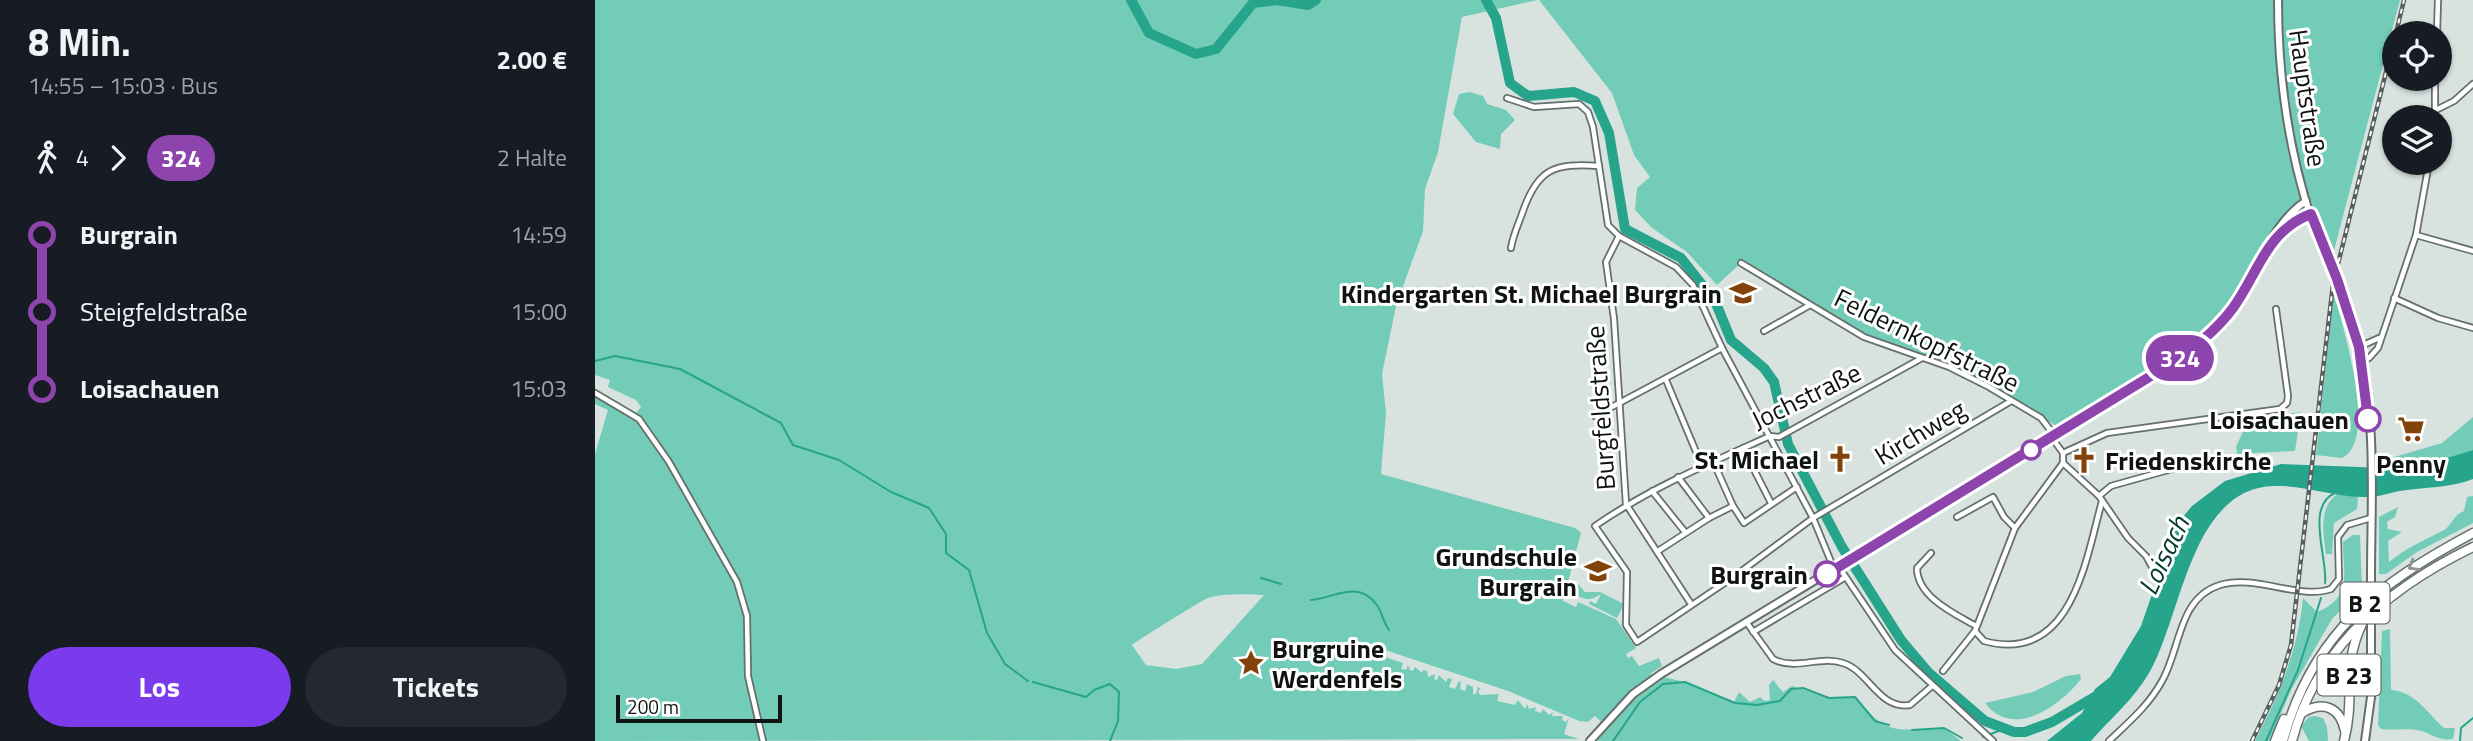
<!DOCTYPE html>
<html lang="de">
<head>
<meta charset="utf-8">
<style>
  :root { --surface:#171b24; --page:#242831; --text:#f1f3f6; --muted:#9ea1a6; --accent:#7c3aed }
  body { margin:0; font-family:"Titillium Web",sans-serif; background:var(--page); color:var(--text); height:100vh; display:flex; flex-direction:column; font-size:26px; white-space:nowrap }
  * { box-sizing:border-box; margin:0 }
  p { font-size:23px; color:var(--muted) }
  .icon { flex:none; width:38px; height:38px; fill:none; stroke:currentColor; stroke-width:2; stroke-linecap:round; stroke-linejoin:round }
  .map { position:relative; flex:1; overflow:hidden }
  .sheet { display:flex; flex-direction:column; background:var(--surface); width:595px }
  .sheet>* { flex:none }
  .badge { padding:0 14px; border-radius:23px; font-size:24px; line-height:46px }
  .fabs { position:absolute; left:1787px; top:21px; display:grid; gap:14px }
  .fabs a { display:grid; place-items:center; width:70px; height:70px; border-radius:50%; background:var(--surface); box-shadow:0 2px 5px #0004; font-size:35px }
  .scale { position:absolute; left:21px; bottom:18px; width:166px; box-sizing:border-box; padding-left:7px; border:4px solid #0f1312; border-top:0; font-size:19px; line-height:24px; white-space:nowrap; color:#0f1312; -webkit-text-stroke:5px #fff; paint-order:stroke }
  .map>.badge { position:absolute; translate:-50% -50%; box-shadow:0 0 0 4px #fff }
  .legs { display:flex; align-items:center; gap:10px; height:77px; padding:0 28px; font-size:23px }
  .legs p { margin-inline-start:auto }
  .headline { display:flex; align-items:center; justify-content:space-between; height:119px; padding:0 28px }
  h1 { font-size:38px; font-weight:700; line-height:52px }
  .cta { display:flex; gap:14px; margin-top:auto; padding:14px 28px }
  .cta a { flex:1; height:80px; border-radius:42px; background:var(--accent); color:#fff; font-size:28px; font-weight:700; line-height:80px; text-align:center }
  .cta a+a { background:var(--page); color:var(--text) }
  ul { padding:0 28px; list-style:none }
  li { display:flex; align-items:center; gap:24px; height:77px; font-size:26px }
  li i { display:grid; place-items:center; width:10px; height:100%; margin:0 9px; background:currentColor }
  li i::after { content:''; width:18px; height:18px; margin:-9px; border:5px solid; border-radius:50%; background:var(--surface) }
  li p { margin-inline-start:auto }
  li:first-child i { background:linear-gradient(#0000 50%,currentColor 0) }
  li:last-child i { background:linear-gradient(currentColor 50%,#0000 0) }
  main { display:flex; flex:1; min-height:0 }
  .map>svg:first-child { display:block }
  .green { fill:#73ccb7; fill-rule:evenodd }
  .water { fill:#27a48c }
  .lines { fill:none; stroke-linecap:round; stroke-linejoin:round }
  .stream { stroke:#27a48c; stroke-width:2 }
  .river { stroke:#27a48c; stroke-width:10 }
  .street-casing { stroke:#656f6c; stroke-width:8 }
  .secondary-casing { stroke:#656f6c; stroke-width:10 }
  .highway-casing { stroke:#656f6c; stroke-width:11 }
  .street { stroke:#fff; stroke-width:4.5 }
  .secondary { stroke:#fff; stroke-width:6 }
  .highway { stroke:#fff; stroke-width:8 }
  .rail-casing { stroke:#595f5e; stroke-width:4.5 }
  .rail { stroke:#fff; stroke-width:2; stroke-dasharray:5; stroke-linecap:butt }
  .secondary-bridge-casing { stroke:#656f6c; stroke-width:10; stroke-linecap:butt }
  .secondary-bridge { stroke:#fff; stroke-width:6 }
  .oneway { stroke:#939594 }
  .line-1-casing { stroke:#fff; stroke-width:16 }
  .line-1 { stroke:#8e44ad; stroke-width:10 }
  .stop-1-dot { fill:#fff; stroke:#8e44ad; stroke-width:3.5 }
  .labels { text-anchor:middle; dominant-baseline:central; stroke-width:6; stroke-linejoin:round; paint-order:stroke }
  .shield { fill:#fff; stroke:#575a59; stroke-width:2 }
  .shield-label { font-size:24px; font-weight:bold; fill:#0f1312 }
  .street-label { font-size:26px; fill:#0f1312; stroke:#fff }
  .poi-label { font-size:26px; font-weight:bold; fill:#0f1312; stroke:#fff; text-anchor:end }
  .stop-label { font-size:26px; font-weight:bold; fill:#0f1312; stroke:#fff; text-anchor:end }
  .water-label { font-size:28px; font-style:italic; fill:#033a30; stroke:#fff }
</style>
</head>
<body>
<main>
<section class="sheet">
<div class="headline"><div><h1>8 Min.</h1><p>14:55 – 15:03 · Bus</p></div><b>2.00 €</b></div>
<div class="legs"><svg class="icon" aria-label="walk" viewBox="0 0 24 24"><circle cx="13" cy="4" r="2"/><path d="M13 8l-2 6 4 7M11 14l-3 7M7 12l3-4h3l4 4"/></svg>4<svg class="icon" aria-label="forward" viewBox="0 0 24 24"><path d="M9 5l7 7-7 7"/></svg><b class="badge" style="background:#8e44ad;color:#fff">324</b><p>2 Halte</p></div>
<ul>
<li><i style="color:#8e44ad"></i><b>Burgrain</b><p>14:59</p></li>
<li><i style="color:#8e44ad"></i><span>Steigfeldstraße</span><p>15:00</p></li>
<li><i style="color:#8e44ad"></i><b>Loisachauen</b><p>15:03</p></li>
</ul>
<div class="cta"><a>Los</a><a>Tickets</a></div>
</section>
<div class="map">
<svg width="1878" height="741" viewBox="0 0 1878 741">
  <rect width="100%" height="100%" fill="#d8e3e0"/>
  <!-- green -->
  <g class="green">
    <path d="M0,0H942L867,17L843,152L830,189L828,231L801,306L787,374L791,413L786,474L980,528L986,533L968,601L981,607L983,602L1021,619L1041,648L1031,654L1033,658L1037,656L1044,666L1064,658L1067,666L1055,674L1090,682L1139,702L1144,692L1155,702L1165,697L1170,701L1175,700L1174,685L1178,680L1188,692L1197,686L1234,698L1260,697C1293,738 1302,729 1349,728L1366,741H1002L1013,728L1000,716L993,722L984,721L913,691L754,638L751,644L808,663L806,669L811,670L813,665L815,670L818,671L820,667L827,673L828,670L832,671L833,677L840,674L839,679L842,680L844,675L851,682L853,678L857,679L854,687L860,689L864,681L866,683L865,689L870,691L872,684L878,687V694H881L883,687L886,689L883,691L885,695L904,694L902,701L920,705L923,700L930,709L932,704L934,709L941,707L940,711L946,713L948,709L954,715L958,712L957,716H968L967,720L971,722L974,718L969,734L984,739L0,741V454L13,410L0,404V391L41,413L46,407L41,400L13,387L15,380L0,375ZM669,595L607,664L581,669L551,665L537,645C542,641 607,600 613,598C628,593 652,594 669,595Z"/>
    <path d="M944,0H1805L1738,254L1714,196C1670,214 1660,278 1631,312C1586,361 1525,389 1468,424L1461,426L1411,393L1368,370L1271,334L1146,263L1122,285L1092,252L1057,228L1040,210L1042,188L1055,177L1039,155L1017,93Z"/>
    <path d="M875,92L888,96L892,104L911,110L920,120L906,134L905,149L881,142L858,114L864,94Z"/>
    <path d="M1739,291C1746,324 1785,440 1747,458L1721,455Z"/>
    <path d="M1706,412L1700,451L1642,454L1641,447L1654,418Z"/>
    <path d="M1878,417V450L1838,462L1781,469L1782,462L1847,443Z"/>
    <path d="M1744,493L1763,497L1762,509L1739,523L1737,554H1731C1728,532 1723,506 1744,493Z"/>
    <path d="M1878,496V523L1822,552L1791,574H1784V517L1803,507L1800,517L1792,522L1793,529L1807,532L1793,541L1794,562C1811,548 1830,540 1849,530C1858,524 1858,515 1869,511L1872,497Z"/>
    <path d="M1758,535H1765L1767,588L1737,619L1696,690L1674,741H1660C1684,694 1703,651 1708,598L1722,612C1758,598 1748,572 1748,542Z"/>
    <path d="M983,584L990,592H1005L1029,604L1022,618L994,604L995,601L1001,604L1006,594C993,603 987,599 975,591Z"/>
    <path d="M1795,629L1796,690C1821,692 1831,712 1849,728H1860L1858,739C1844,741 1839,735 1826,731C1814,727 1799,731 1786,729L1783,725L1787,631Z"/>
    <path d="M1485,674L1486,679C1465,706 1418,740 1390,703L1438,692L1471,676Z"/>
    <path d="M1720,716L1728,718L1732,727L1733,741H1714L1706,726L1714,717Z"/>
  </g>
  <!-- water -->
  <path class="water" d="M1878,450V479C1856,488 1829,487 1805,491C1793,493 1781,498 1769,497C1738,497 1710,485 1679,486C1595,488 1587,617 1554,673C1539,699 1515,719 1496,741H1452L1487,713L1500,689L1515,677L1546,626L1581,525L1597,506L1630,481L1686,464L1791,468L1838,462Z"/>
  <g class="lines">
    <!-- stream -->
    <g class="stream">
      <path d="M0,361L20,356L85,369L186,423L198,445L244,460L296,492L334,508L351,534V553L374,570L392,633L410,664L433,681"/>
      <path d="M666,578L686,584"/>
      <path d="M1730,583C1733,559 1710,506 1740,493"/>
      <path d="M716,600C740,598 763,579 782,605C787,612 788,622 794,630"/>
      <path d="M438,682L491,697L499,690L515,684L524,692L523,721L515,741"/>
      <path d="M1317,730L1349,728L1367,738"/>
      <path d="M1388,737L1406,730"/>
      <path d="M1018,741L1045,702L1068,684L1090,682L1140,703L1162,705L1185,701L1196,689L1208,688L1234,698L1260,697L1280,721L1294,725"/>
      <path d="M1671,741L1703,670L1726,598"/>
      <path d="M1865,741L1866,728L1878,718"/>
    </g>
    <!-- river -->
    <g class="river">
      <path d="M536,0L554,33L601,54L621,49L658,3L682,0L713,5L721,0"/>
      <path d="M891,0L901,18L915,83L933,96L979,92L1000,101L1014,133L1030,229L1086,258L1120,301L1136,340L1169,368L1179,382L1193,444L1247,547L1306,640L1333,672L1390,721L1419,732H1430L1457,722L1508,692"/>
    </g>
    <defs>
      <g id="street">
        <path d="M1842,33L1843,0"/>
        <path d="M1840,79V117"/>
        <path d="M912,98L939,107L984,104L993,112L998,127L1013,225L1024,236L1081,267L1098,285L1127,348L1218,518L1239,569"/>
        <path d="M1841,110L1859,101L1878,84"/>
        <path d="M1821,235L1878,251"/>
        <path d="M1024,236L1011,262L1019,319L1031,504L1096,604"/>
        <path d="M916,248C918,235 924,223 928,211C943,168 960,163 1004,166"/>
        <path d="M1146,263L1269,337L1354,367L1394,387L1446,418L1460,436"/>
        <path d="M1799,298L1843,318L1878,328"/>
        <path d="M1169,331L1215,305"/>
        <path d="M1764,347L1784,338"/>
        <path d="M1327,358L1184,437L1175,436C1115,463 1055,488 1000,526L1032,572L1031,625L1042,642L1140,576L1218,518L1416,401"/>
        <path d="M1766,360L1774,358L1783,348L1821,235L1834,163"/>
        <path d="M1071,380L1107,466"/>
        <path d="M0,393L44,419L74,462L142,582L152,616L153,676L168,741"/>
        <path d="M1000,416L1127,348"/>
        <path d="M1457,438L1468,453V463"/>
        <path d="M1148,448L1176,503"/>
        <path d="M1468,453L1512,433L1685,409L1692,403L1693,396L1681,309"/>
        <path d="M1118,461L1138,506"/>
        <path d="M1468,463L1504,496L1533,538L1551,556L1562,576"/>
        <path d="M1083,477L1114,518"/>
        <path d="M1057,491L1090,532"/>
        <path d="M1504,496L1516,486L1591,465"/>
        <path d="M1362,517L1398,497L1409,517L1420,528"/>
        <path d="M1063,551L1114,518L1138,506L1149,523L1202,487"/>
        <path d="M1336,553L1322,568C1322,597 1360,614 1381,626"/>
        <path d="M1244,567L1300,650L1398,741"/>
        <path d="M1152,623L1178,659C1200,671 1225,655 1248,663C1274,671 1284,710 1315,705L1337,686"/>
        <path d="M1380,631L1389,641C1477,665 1491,559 1507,501"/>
        <path d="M1158,632L1249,578"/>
        <path d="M1348,671L1380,631L1420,528L1468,463"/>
        <path d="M1514,741C1534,722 1554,705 1567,681C1586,648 1583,598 1625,585C1660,574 1704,600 1736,589L1744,579L1743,537L1752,525L1776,518"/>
      </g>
      <g id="secondary">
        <path d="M1683,0C1683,67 1691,134 1710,199C1726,250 1751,297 1764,349C1782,422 1776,502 1776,576"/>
        <path d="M1682,235L1716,214"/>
        <path d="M995,741L1038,694L1066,674L1587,357C1605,343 1624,327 1638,308C1663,274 1674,225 1711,201"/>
        <path d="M1770,741L1776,697V627"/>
      </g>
      <g id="highway">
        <path d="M1707,713C1728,700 1745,707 1750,731"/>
        <path d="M1680,741L1689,719"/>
        <path d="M1688,741C1717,633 1784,583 1878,533"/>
        <path d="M1697,741C1721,648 1795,587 1878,547"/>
        <path d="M1749,741C1761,696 1746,668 1767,624"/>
      </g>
    </defs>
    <!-- street casing -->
    <use href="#street" class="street-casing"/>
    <!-- secondary casing -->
    <use href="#secondary" class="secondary-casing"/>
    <!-- highway casing -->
    <use href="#highway" class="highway-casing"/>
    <!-- street -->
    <use href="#street" class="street"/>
    <!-- secondary -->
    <use href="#secondary" class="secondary"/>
    <!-- highway -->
    <use href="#highway" class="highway"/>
    <defs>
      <g id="rail">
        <path d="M1801,33L1809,0"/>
        <path d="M1657,741L1684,685L1696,645L1738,284L1799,40"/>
      </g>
    </defs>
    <!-- rail casing -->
    <use href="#rail" class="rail-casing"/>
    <!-- rail -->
    <use href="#rail" class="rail"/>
    <defs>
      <path id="secondary-bridge" d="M1776,576V627"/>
    </defs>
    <!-- secondary-bridge casing -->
    <use href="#secondary-bridge" class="secondary-bridge-casing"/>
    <!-- secondary-bridge -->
    <use href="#secondary-bridge" class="secondary-bridge"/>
  </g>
  <!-- one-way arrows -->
  <defs><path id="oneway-chevron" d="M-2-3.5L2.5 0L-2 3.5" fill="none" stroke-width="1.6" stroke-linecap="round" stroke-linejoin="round" transform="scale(1.75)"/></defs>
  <use class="oneway" href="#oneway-chevron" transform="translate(1818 566) rotate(149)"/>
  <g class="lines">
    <defs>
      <path id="line-1" d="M1232,574L1587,357C1605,343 1624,327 1638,308C1664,272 1671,231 1716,214L1742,279L1764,347L1773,419"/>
    </defs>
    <!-- line-1 casing -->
    <use href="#line-1" class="line-1-casing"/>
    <!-- line-1 -->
    <use href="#line-1" class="line-1"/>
  </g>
  <!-- icons -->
  <defs>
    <symbol id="school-bare" viewBox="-9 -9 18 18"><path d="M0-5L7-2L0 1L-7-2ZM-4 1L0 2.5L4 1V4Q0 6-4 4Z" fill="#824209" stroke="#fff" stroke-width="2.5" paint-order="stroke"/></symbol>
    <symbol id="supermarket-bare" viewBox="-9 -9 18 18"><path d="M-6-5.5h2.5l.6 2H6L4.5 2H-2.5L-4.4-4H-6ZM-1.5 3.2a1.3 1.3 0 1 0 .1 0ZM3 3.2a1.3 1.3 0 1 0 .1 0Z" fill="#824209" stroke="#fff" stroke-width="2.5" paint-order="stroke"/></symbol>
    <symbol id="church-bare" viewBox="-9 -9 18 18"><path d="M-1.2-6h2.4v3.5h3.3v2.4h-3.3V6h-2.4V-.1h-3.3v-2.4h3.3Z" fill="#824209" stroke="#fff" stroke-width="2.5" paint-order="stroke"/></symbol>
    <symbol id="sight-bare" viewBox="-9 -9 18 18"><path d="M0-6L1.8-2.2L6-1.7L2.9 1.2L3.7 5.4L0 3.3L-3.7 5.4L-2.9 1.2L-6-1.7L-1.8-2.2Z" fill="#824209" stroke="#fff" stroke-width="2.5" paint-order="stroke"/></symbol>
  </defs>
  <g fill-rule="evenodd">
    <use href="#school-bare" x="1129" y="274" width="38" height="38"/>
    <use href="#supermarket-bare" x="1797" y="410" width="38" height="38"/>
    <use href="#church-bare" x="1226" y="440" width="38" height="38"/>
    <use href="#church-bare" x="1470" y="441" width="38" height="38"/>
    <use href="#school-bare" x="984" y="552" width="38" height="38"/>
    <use href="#sight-bare" x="637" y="644" width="38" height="38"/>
  </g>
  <!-- markers -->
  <g class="stop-1-dot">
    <circle cx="1773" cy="419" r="12"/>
    <circle cx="1436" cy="450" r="9"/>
    <circle cx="1232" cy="574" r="12"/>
  </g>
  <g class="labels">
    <!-- shield labels -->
    <g class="shield">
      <rect x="1745.5" y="582.5" width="49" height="41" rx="5"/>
      <rect x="1722.5" y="654.5" width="63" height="41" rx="5"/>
    </g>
    <g class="shield-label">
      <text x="1770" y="603">B 2</text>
      <text x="1754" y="675">B 23</text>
    </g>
    <!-- street labels -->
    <g class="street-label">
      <text transform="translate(1713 98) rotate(82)">Hauptstraße</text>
      <text transform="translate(1332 340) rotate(26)">Feldernkopfstraße</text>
      <text transform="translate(1211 396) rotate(-26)">Jochstraße</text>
      <text transform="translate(1005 408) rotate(-94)">Burgfeldstraße</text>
      <text transform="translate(1325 432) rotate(-31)">Kirchweg</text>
    </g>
    <!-- poi labels -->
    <g class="poi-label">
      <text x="1127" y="293">Kindergarten St. Michael Burgrain</text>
      <text x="1224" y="459">St. Michael</text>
      <text x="1510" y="460" text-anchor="start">Friedenskirche</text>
      <text x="1816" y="463" text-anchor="middle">Penny</text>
      <text x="982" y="556">Grundschule<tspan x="982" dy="30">Burgrain</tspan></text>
      <text x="677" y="648" text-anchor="start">Burgruine<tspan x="677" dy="30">Werdenfels</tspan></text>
    </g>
    <!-- stop labels -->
    <g class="stop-label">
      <text x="1754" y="419">Loisachauen</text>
      <text x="1213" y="574">Burgrain</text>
    </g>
    <!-- water labels -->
    <g class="water-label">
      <text transform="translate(1568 555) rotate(-65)">Loisach</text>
    </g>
  </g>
</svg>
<div class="fabs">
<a><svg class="icon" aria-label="locate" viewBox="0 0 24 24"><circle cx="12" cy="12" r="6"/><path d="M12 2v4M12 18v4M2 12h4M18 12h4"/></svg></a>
<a><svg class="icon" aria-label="layers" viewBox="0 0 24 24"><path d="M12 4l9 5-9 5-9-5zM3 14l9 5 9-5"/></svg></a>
</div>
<div class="scale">200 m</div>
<b class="badge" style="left:1585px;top:358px;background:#8e44ad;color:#fff">324</b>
</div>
</main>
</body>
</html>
